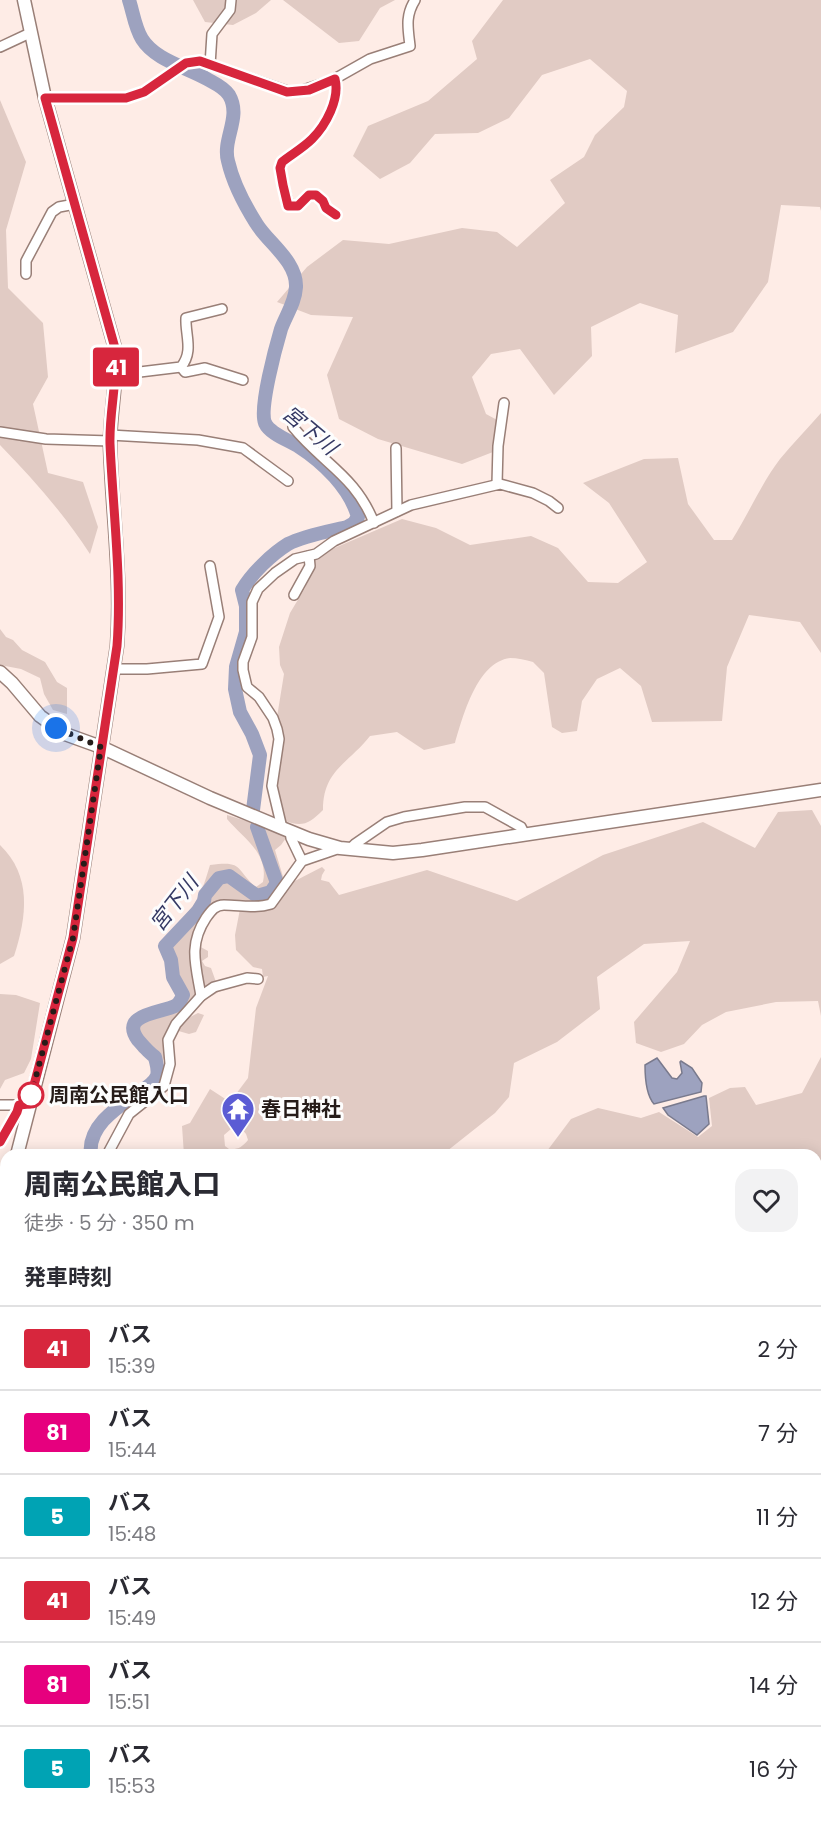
<!DOCTYPE html>
<html lang="ja">
<head>
<meta charset="utf-8">
<style>
  :root { --surface:#fff; --page:#f2f2f3; --text:#2b2b33; --muted:#7c7c81; --line:#e1e1e2 }
  body { margin:0; font-family:Poppins,"Noto Sans JP",sans-serif; background:var(--page); color:var(--text); height:100vh; display:flex; flex-direction:column; font-size:22px; white-space:nowrap }
  * { box-sizing:border-box; margin:0 }
  p { font-size:20px; color:var(--muted) }
  .icon { flex:none; width:33px; height:33px; fill:none; stroke:currentColor; stroke-width:2; stroke-linecap:round; stroke-linejoin:round }
  .map { position:relative; flex:1; overflow:hidden }
  .panel { position:absolute; left:0px; top:1149px; width:822px; height:672px; display:flex; flex-direction:column; background:var(--surface); border-radius:18px 18px 0 0; box-shadow:0 3px 15px #0003 }
  .panel>* { flex:none }
  .badge { padding:0 12px; border-radius:4px; font-size:21px; line-height:39px }
  .you { position:absolute; width:30px; height:30px; margin:-15px; border:4px solid #fff; border-radius:50%; background:#1a73e8; box-shadow:0 0 0 9px #1a73e833 }
  .map>.badge { position:absolute; translate:-50% -50%; box-shadow:0 0 0 3px #fff }
  h2 { padding:0 24px; font-size:22px; line-height:54px }
  .round { display:grid; place-items:center; flex:none; width:63px; height:63px; border-radius:18px; background:var(--page) }
  .headline { display:flex; align-items:center; justify-content:space-between; height:102px; padding:0 24px }
  h1 { font-size:28px; font-weight:800; line-height:45px }
  ul { padding:0; list-style:none }
  li { display:flex; align-items:center; gap:18px; height:84px; padding:0 24px; border-top:2px solid var(--line) }
  li div { flex:1 }
  li b { display:block; font-size:22px }
  li em { font-style:normal }
  li .badge { min-width:66px; font-weight:700; text-align:center }
  .map>svg:first-child { display:block }
  .green { fill:#e1cbc4; fill-rule:evenodd }
  .water { fill:#9da2bf; stroke:#797a8d; stroke-width:1.5 }
  .lines { fill:none; stroke-linecap:round; stroke-linejoin:round }
  .river { stroke:#9da2bf; stroke-width:14 }
  .street-casing { stroke:#997f77; stroke-width:12 }
  .secondary-casing { stroke:#997f77; stroke-width:15 }
  .street { stroke:#fff; stroke-width:9 }
  .secondary { stroke:#fff; stroke-width:12 }
  .line-casing { stroke:#fff; stroke-width:14 }
  .line { stroke:#d7263d; stroke-width:9 }
  .walk { stroke:#261c19; stroke-width:6; stroke-dasharray:0 10.8 }
  .stop-dot { fill:#fff; stroke:#d7263d; stroke-width:3 }
  .labels { text-anchor:middle; dominant-baseline:central; stroke-width:6; stroke-linejoin:round; paint-order:stroke }
  .stop-label { font-size:20px; font-weight:bold; fill:#261c19; stroke:#fdfdfd; text-anchor:start }
  .poi-label { font-size:20px; font-weight:bold; fill:#261c19; stroke:#fdfdfd; text-anchor:start }
  .water-label { font-size:21px; font-style:italic; fill:#353964; stroke:#fdfdfd }
</style>
</head>
<body>
<div class="map">
<svg width="821" height="1821" viewBox="0 0 821 1821">
  <rect width="100%" height="100%" fill="#feece6"/>
  <!-- green -->
  <g class="green">
    <path d="M193,0H271L256,13L233,25L205,22Z"/>
    <path d="M283,0H395L380,8L359,41L339,43Z"/>
    <path d="M503,0H821V211L820,207L781,205L768,282L733,332L675,353L678,315L640,303L591,327L592,356L554,395L520,349L491,354L472,377L486,414L499,421L493,452L462,464L378,439L339,419L327,375L353,317L311,315L277,302L307,267L343,240L389,244L462,228L497,232L517,247L565,203L550,180L584,157L595,135L624,107L627,91L590,59L542,75L509,118L478,133L435,134L410,163L380,179L353,156L368,126L428,101L477,59L472,41Z"/>
    <path d="M0,100L26,162L6,230L8,288L43,323L48,377L33,404L48,473L83,482L98,527L90,554C65,515 33,479 0,445Z"/>
    <path d="M821,413V653L800,622L749,615L727,667L722,721L652,722L641,686L620,668L597,679L582,701L577,731L562,733L552,727L544,673L533,662C526,660 517,658 510,658C477,662 463,716 455,743L424,750L397,732L370,736C348,764 323,770 323,810C309,824 302,828 283,820L275,796L277,717L284,674L280,665L279,647L290,613L305,588L316,556L402,519L436,528L470,545L531,536L558,548L588,582L618,583L647,562L609,503L583,483L644,459L678,458L688,504L714,540H732C749,513 761,484 780,459C793,443 808,428 821,413Z"/>
    <path d="M0,629L6,637L13,640L22,650L45,662L57,682L67,688V714L53,710L44,694L40,678L21,669L0,665Z"/>
    <path d="M812,810L821,826V1016L818,1001L776,1002L726,1012L702,1025L684,1044L661,1052L636,1043L634,1022L677,972L690,941L644,944L597,977L600,1009L557,1042L514,1063L509,1097L495,1113L442,1155H184L182,1126L190,1123L210,1089L230,1102L248,1078L256,1008L268,976L263,977L262,969L253,967L236,950L235,935L241,904L212,907L197,945L208,951V957L202,961L205,966L211,968L216,982L221,990C207,1002 184,1002 174,1020L180,1022L198,1013L204,1015L196,1032L189,1034L175,1030L163,1060L156,1062L139,1052L131,1035L132,1025L144,1013L175,1000L176,994C172,983 166,970 164,958C162,935 186,918 196,901C203,889 206,878 210,865C244,860 235,869 256,887L263,882C269,853 243,838 227,819V815L279,831L286,838L281,845L275,850L284,880L291,883L322,867L325,870L322,875L321,880L329,882L339,895L427,870L517,901L603,855L703,822L755,848L778,812ZM241,1128L246,1134L248,1140C242,1147 238,1150 229,1149L225,1146L224,1135L231,1129Z"/>
    <path d="M0,845C32,876 27,916 14,956L0,964Z"/>
    <path d="M0,994L16,995L40,1003L31,1059L24,1073L5,1080L0,1089Z"/>
    <path d="M821,1057V1340L816,1339V1155H544L571,1119L598,1108L641,1118L659,1112L698,1137L712,1126L709,1098L730,1088L745,1087L756,1105L802,1093Z"/>
    <path d="M6,1569V1647L0,1651V1571Z"/>
    <path d="M426,1815H626L628,1816L629,1821H425Z"/>
  </g>
  <!-- water -->
  <g class="water">
    <path d="M657,1058L672,1078L677,1079L682,1073L680,1062L681,1061L692,1068L702,1083L701,1092L654,1104C646,1095 645,1077 645,1065Z"/>
    <path d="M704,1096H706L709,1124L697,1135L668,1115L663,1108Z"/>
  </g>
  <g class="lines">
    <!-- river -->
    <g class="river">
      <path d="M129,0C133,12 135,28 142,39C155,60 186,67 207,79C214,83 224,87 229,95C242,117 222,139 228,161C233,183 244,204 256,223C268,243 297,261 296,287C295,303 286,315 281,329C276,346 259,408 265,423C270,434 288,440 298,446C323,462 350,488 358,517L354,523L347,527C330,531 303,536 288,544C272,554 252,573 242,590L246,606V632L236,667L235,689L240,712L252,734L260,755L253,810"/>
      <path d="M91,1155C87,1127 116,1108 136,1094C144,1089 153,1085 157,1076C159,1069 156,1063 155,1057C148,1052 144,1047 138,1040C119,1014 161,1013 175,1006C179,1004 181,1000 183,995L173,977L171,960L165,946L198,911L204,901L205,895L219,878L229,876L257,896L271,892L277,883L257,827"/>
      <path d="M402,1821L404,1815"/>
    </g>
    <defs>
      <g id="street">
        <path d="M0,47L30,33"/>
        <path d="M210,65L212,34L230,10L231,0"/>
        <path d="M335,79C340,99 326,125 312,139C303,148 292,154 282,162L280,168L283,185L289,206H298L309,196L316,195L323,201L326,208L336,215"/>
        <path d="M45,98H126L144,92L186,64L200,61L287,91L297,92L331,81L370,59L410,46C408,28 405,16 415,0"/>
        <path d="M26,274V261L52,212L59,207L75,204"/>
        <path d="M181,367L185,372L205,368L243,380"/>
        <path d="M115,375L181,367C194,351 185,335 186,318L222,309"/>
        <path d="M293,427C322,463 356,476 374,523"/>
        <path d="M0,432L46,439L110,441"/>
        <path d="M110,435L198,440L243,448L288,481"/>
        <path d="M396,448L397,511"/>
        <path d="M497,484L498,446L504,403"/>
        <path d="M294,595L310,566L309,556"/>
        <path d="M113,669H147L202,664L219,617L210,566"/>
        <path d="M282,828L272,786L279,739L277,729L273,718L259,697L247,687L243,670V662L252,637V602L258,589L275,573L295,559L316,554L334,541L411,505L500,484L533,493L549,501L558,508"/>
        <path d="M290,831L291,838L302,861"/>
        <path d="M350,849L355,844L387,822L404,817L465,807H485L521,827L525,835"/>
        <path d="M201,996C196,966 188,945 206,918C211,911 215,905 224,905C240,905 255,909 271,904L302,861L340,848"/>
        <path d="M0,1105H25"/>
        <path d="M0,1142L17,1112L19,1105"/>
        <path d="M107,1155L129,1114L164,1086L170,1064L168,1040L176,1024L201,996L214,987L247,978L258,979"/>
        <path d="M0,1268L6,1270"/>
        <path d="M816,1345L821,1347"/>
        <path d="M0,1375L6,1365"/>
        <path d="M816,1533L821,1520"/>
        <path d="M0,1601L6,1593"/>
        <path d="M816,1620L821,1633"/>
        <path d="M816,1687L821,1682"/>
        <path d="M0,1708L6,1706"/>
        <path d="M0,1739L6,1737"/>
        <path d="M0,1772L6,1769"/>
        <path d="M816,1794L821,1807"/>
        <path d="M113,1815L115,1821"/>
        <path d="M200,1815L202,1821"/>
        <path d="M661,1815V1821"/>
        <path d="M373,1821L375,1815"/>
      </g>
      <g id="secondary">
        <path d="M0,672L12,683L40,716L65,734L101,747L210,798L282,828L309,839L340,848L393,853L422,850L821,790"/>
        <path d="M17,1155L73,938L117,646C122,578 112,511 110,444C110,412 118,380 115,348L45,98L24,0"/>
        <path d="M244,1815L246,1821"/>
      </g>
    </defs>
    <!-- street casing -->
    <use href="#street" class="street-casing"/>
    <!-- secondary casing -->
    <use href="#secondary" class="secondary-casing"/>
    <!-- street -->
    <use href="#street" class="street"/>
    <!-- secondary -->
    <use href="#secondary" class="secondary"/>
  </g>
  <g class="lines">
    <defs>
      <path id="line" d="M0,1142L17,1112L19,1105L29,1104L73,938L117,646C122,579 113,511 110,444C109,412 118,380 115,348L45,98H126L144,92L186,63L200,61L287,92L309,90L335,79C340,99 326,125 312,139C303,148 292,154 282,162L280,168L283,185L288,206H298L309,195H316L323,201L326,208L336,215"/>
    </defs>
    <!-- line casing -->
    <use href="#line" class="line-casing"/>
    <!-- line -->
    <use href="#line" class="line"/>
    <!-- walk -->
    <path class="walk" d="M31,1095L73,938L101,747L56,728"/>
  </g>
  <!-- icons -->
  <defs>
    <symbol id="temple-pin" viewBox="-11 -11 22 30"><path d="M0 17L-7.5 6A9.5 9.5 0 1 1 7.5 6Z" fill="#5b5cd4" stroke="#fdfdfd"/><path d="M0-6L5-2H3V0L6.5 2.5H4V6H1.5V3h-3V6H-4V2.5H-6.5L-3 0V-2H-5Z" fill="#fff"/></symbol>
  </defs>
  <g fill-rule="evenodd">
    <use href="#temple-pin" x="219" y="1090" width="38" height="52"/>
  </g>
  <!-- markers -->
  <circle class="stop-dot" cx="31" cy="1095" r="12"/>
  <g class="labels">
    <!-- stop labels -->
    <g class="stop-label">
      <text x="49" y="1095">周南公民館入口</text>
    </g>
    <!-- poi labels -->
    <g class="poi-label">
      <text x="261" y="1109">春日神社</text>
    </g>
    <!-- water labels -->
    <g class="water-label">
      <text transform="translate(310 430) rotate(40)">宮下川</text>
      <text transform="translate(174 903) rotate(-52)">宮下川</text>
    </g>
  </g>
</svg>
<div class="you" style="left:56px;top:728px"></div>
<b class="badge" style="left:116px;top:367px;background:#d7263d;color:#fff">41</b>
<section class="panel">
<div class="headline"><div><h1>周南公民館入口</h1><p>徒歩 · 5 分 · 350 m</p></div><a class="round"><svg class="icon" aria-label="heart" viewBox="0 0 24 24"><path d="M12 20l-8-8c-3-5 5-10 8-4 3-6 11-1 8 4z"/></svg></a></div>
<h2>発車時刻</h2>
<ul>
<li><span class="badge" style="background:#d7263d;color:#fff">41</span><div><b>バス</b><p>15:39</p></div><em>2 分</em></li>
<li><span class="badge" style="background:#e6007e;color:#fff">81</span><div><b>バス</b><p>15:44</p></div><em>7 分</em></li>
<li><span class="badge" style="background:#00a3b4;color:#fff">5</span><div><b>バス</b><p>15:48</p></div><em>11 分</em></li>
<li><span class="badge" style="background:#d7263d;color:#fff">41</span><div><b>バス</b><p>15:49</p></div><em>12 分</em></li>
<li><span class="badge" style="background:#e6007e;color:#fff">81</span><div><b>バス</b><p>15:51</p></div><em>14 分</em></li>
<li><span class="badge" style="background:#00a3b4;color:#fff">5</span><div><b>バス</b><p>15:53</p></div><em>16 分</em></li>
</ul>
</section>
</div>
</body>
</html>
